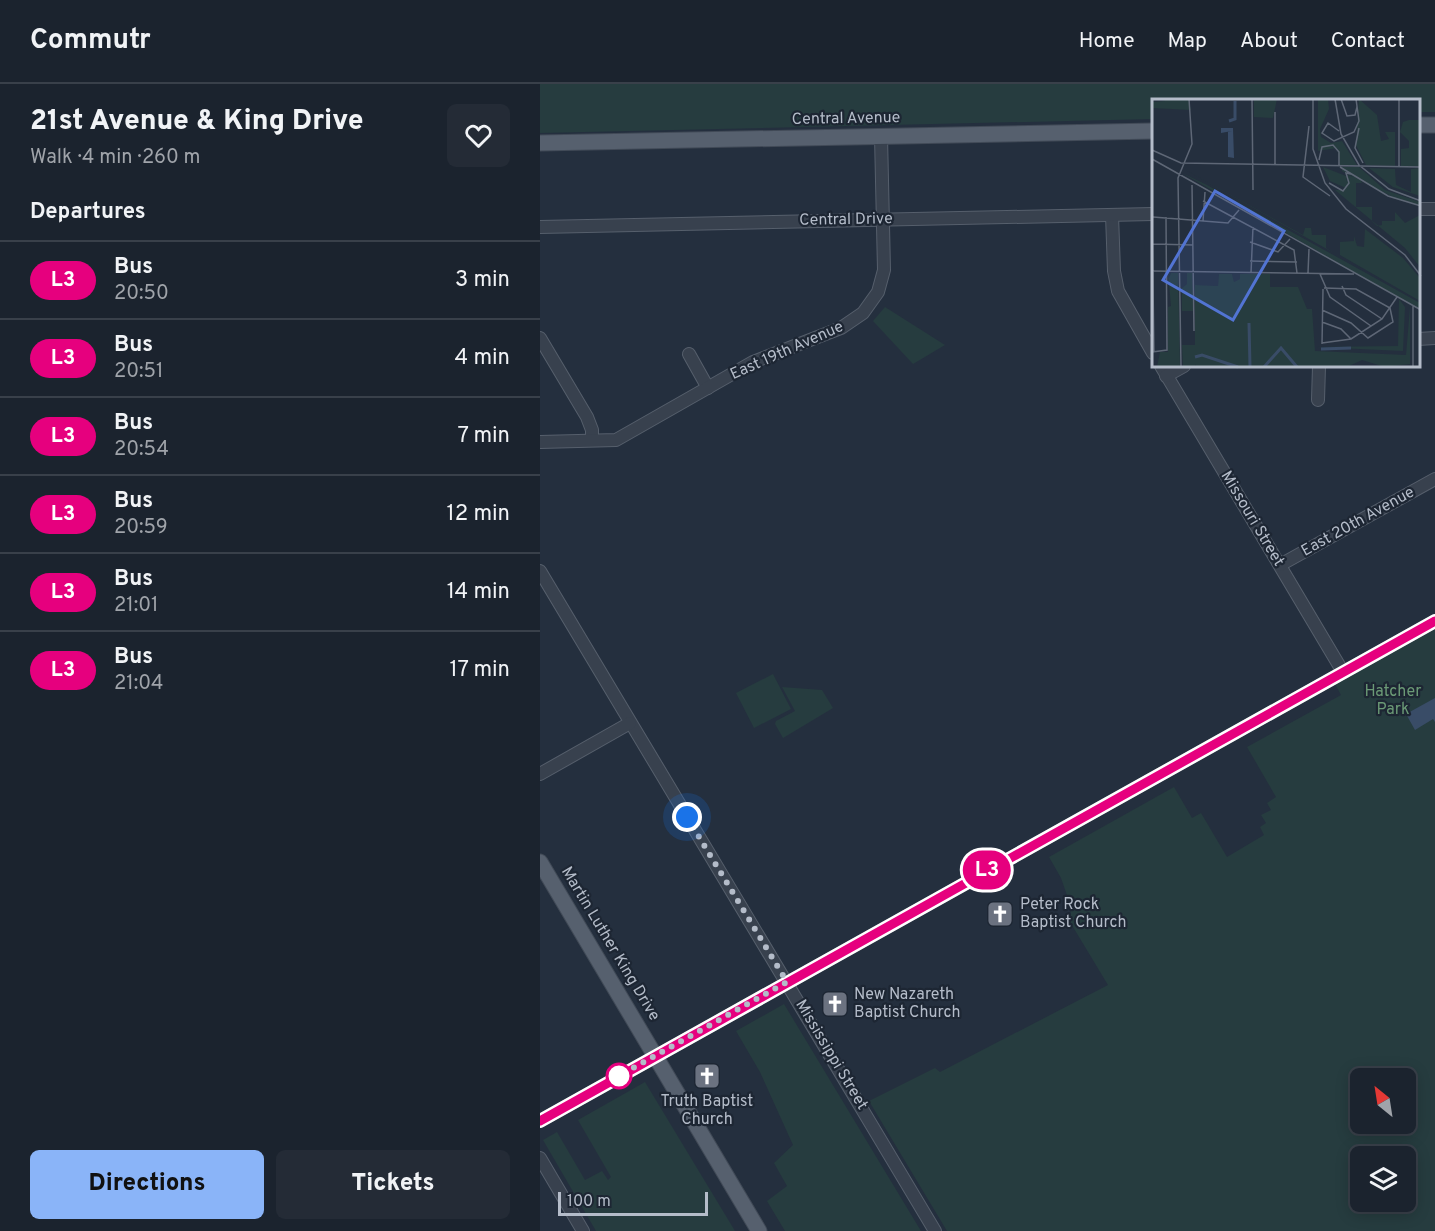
<!DOCTYPE html>
<html lang="en">
<head>
<meta charset="utf-8">
<style>
  :root { --surface:#1b232e; --page:#242b36; --text:#f1f3f6; --muted:#a0a4aa; --line:#39404a; --accent:#8ab4f8 }
  body { margin:0; font-family:Overpass,sans-serif; background:var(--page); color:var(--text); height:100vh; display:flex; flex-direction:column; font-size:22px; white-space:nowrap }
  * { box-sizing:border-box; margin:0 }
  p { font-size:20px; color:var(--muted) }
  .icon { flex:none; width:33px; height:33px; fill:none; stroke:currentColor; stroke-width:2; stroke-linecap:round; stroke-linejoin:round }
  .map { position:relative; flex:1; overflow:hidden }
  .details { display:flex; flex-direction:column; background:var(--surface); width:540px }
  .details>* { flex:none }
  .badge { padding:0 12px; border-radius:20px; font-size:21px; line-height:39px }
  .needle { width:39px; rotate:330deg }
  .tools { position:absolute; left:810px; top:984px; display:grid; gap:12px }
  .tools a { display:grid; place-items:center; width:66px; height:66px; border-radius:9px; background:var(--surface); box-shadow:0 3px 15px #0003,0 0 0 2px var(--line); font-size:30px }
  .scale { position:absolute; left:18px; bottom:15px; width:150px; box-sizing:border-box; padding-left:6px; border:3px solid #b4bcc9; border-top:0; font-size:16px; line-height:21px; white-space:nowrap; color:#b4bcc9; -webkit-text-stroke:4px #1d2633; paint-order:stroke }
  .you { position:absolute; width:30px; height:30px; margin:-15px; border:4px solid #fff; border-radius:50%; background:#1a73e8; box-shadow:0 0 0 9px #1a73e833 }
  .map>.badge { position:absolute; translate:-50% -50%; box-shadow:0 0 0 3px #fff }
  h2 { padding:0 30px; font-size:22px; line-height:54px }
  .round { display:grid; place-items:center; flex:none; width:63px; height:63px; border-radius:9px; background:var(--page) }
  .overview { display:flex; align-items:center; justify-content:space-between; height:102px; padding:0 30px }
  h1 { font-size:28px; font-weight:800; line-height:45px }
  .primary-button { display:flex; gap:12px; margin-top:auto; padding:12px 30px }
  .primary-button a { flex:1; height:69px; border-radius:9px; background:var(--accent); color:#111; font-size:24px; font-weight:800; line-height:69px; text-align:center }
  .primary-button a+a { background:var(--page); color:var(--text) }
  ul { padding:0; list-style:none }
  li { display:flex; align-items:center; gap:18px; height:78px; padding:0 30px; border-top:2px solid var(--line) }
  li div { flex:1 }
  li b { display:block; font-size:22px }
  li em { font-style:normal }
  li .badge { min-width:66px; font-weight:700; text-align:center }
  header { display:flex; align-items:center; gap:36px; box-sizing:border-box; height:84px; padding:0 30px; background:var(--surface); border-bottom:2px solid var(--line) }
  header strong { font-size:28px }
  nav { display:flex; gap:33px; margin-inline-start:auto; font-size:21px }
  main { display:flex; flex:1; min-height:0 }
  .map>svg:first-child { display:block }
  .green { fill:#263c3f; fill-rule:evenodd }
  .water { fill:#394c67 }
  .lines { fill:none; stroke-linecap:round; stroke-linejoin:round }
  .minor-casing { stroke:#565f6c; stroke-width:14 }
  .major-casing { stroke:#414a57; stroke-width:17 }
  .minor { stroke:#38414e; stroke-width:12 }
  .major { stroke:#56606e; stroke-width:15 }
  .line-casing { stroke:#fff; stroke-width:14 }
  .line { stroke:#e6007e; stroke-width:9 }
  .walk { stroke:#b4bcc9; stroke-width:6; stroke-dasharray:0 10.8 }
  .stop-dot { fill:#fff; stroke:#e6007e; stroke-width:3 }
  .labels { text-anchor:middle; dominant-baseline:central; stroke-width:4.5; stroke-linejoin:round; paint-order:stroke }
  .street-label { font-size:16px; fill:#b4bcc9; stroke:#1d2633 }
  .park-label { font-size:16px; fill:#6b9a76; stroke:#1d2633 }
  .poi-label { font-size:16px; fill:#b4bcc9; stroke:#1d2633; text-anchor:start }
  .inset-river { fill:none; stroke:#394c67; stroke-width:3 }
  .inset-road { fill:none; stroke:#5e6776; stroke-width:1.5 }
  .view { fill:#5274d3; fill-opacity:0.15; stroke:#5274d3; stroke-width:3 }
  .inset-edge { fill:none; stroke:#b4bcc9; stroke-width:3 }
</style>
</head>
<body>
<header>
<strong>Commutr</strong>
<nav><a>Home</a><a>Map</a><a>About</a><a>Contact</a></nav>
</header>
<main>
<section class="details">
<div class="overview"><div><h1>21st Avenue &amp; King Drive</h1><p>Walk · 4 min · 260 m</p></div><a class="round"><svg class="icon" aria-label="heart" viewBox="0 0 24 24"><path d="M12 20l-8-8c-3-5 5-10 8-4 3-6 11-1 8 4z"/></svg></a></div>
<h2>Departures</h2>
<ul>
<li><span class="badge" style="background:#e6007e;color:#fff">L3</span><div><b>Bus</b><p>20:50</p></div><em>3 min</em></li>
<li><span class="badge" style="background:#e6007e;color:#fff">L3</span><div><b>Bus</b><p>20:51</p></div><em>4 min</em></li>
<li><span class="badge" style="background:#e6007e;color:#fff">L3</span><div><b>Bus</b><p>20:54</p></div><em>7 min</em></li>
<li><span class="badge" style="background:#e6007e;color:#fff">L3</span><div><b>Bus</b><p>20:59</p></div><em>12 min</em></li>
<li><span class="badge" style="background:#e6007e;color:#fff">L3</span><div><b>Bus</b><p>21:01</p></div><em>14 min</em></li>
<li><span class="badge" style="background:#e6007e;color:#fff">L3</span><div><b>Bus</b><p>21:04</p></div><em>17 min</em></li>
</ul>
<div class="primary-button"><a>Directions</a><a>Tickets</a></div>
</section>
<div class="map">
<svg width="895" height="1147" viewBox="0 0 895 1147">
  <rect width="100%" height="100%" fill="#242f3e"/>
  <!-- green -->
  <g class="green">
    <path d="M0,0H895V28H879L878,16H613V35L0,49Z"/>
    <path d="M345,223L405,261L373,280L333,237Z"/>
    <path d="M895,545V1147H407L329,1017L395,984L400,988L568,901L530,838L531,823L521,794L509,773L634,703L652,734L661,729L687,773L724,751L720,743L726,739L721,731L731,726L727,719L736,713L707,663L801,611L795,600ZM820,994H866V1040H820ZM820,1072H866V1118H820Z"/>
    <path d="M233,590L251,625L214,644L196,609Z"/>
    <path d="M242,603L282,606L293,624L243,654L235,640L236,637L255,627Z"/>
    <path d="M244,920L381,1147H245L227,1117L247,1102L234,1079L253,1061L220,988L196,947Z"/>
    <path d="M105,998L195,1147H56L3,1056L17,1048L45,1096L62,1087L68,1096L71,1093L38,1036Z"/>
  </g>
  <!-- water -->
  <path class="water" d="M895,614V638L893,635L875,646L866,630Z"/>
  <g class="lines">
    <defs>
      <g id="minor">
        <path d="M878,125H895"/>
        <path d="M572,131L574,187L578,207L613,269"/>
        <path d="M0,143L613,130"/>
        <path d="M0,254L47,333L52,346V356"/>
        <path d="M878,255L895,254"/>
        <path d="M149,270L168,304"/>
        <path d="M621,282L803,588"/>
        <path d="M626,292L644,282"/>
        <path d="M778,316L779,282"/>
        <path d="M0,358L76,356L213,278L301,244L323,229L338,208L344,186L341,52"/>
        <path d="M740,481L895,395"/>
        <path d="M0,487L395,1147"/>
        <path d="M0,690L90,639"/>
        <path d="M0,1037L895,537"/>
        <path d="M0,1074L43,1147"/>
      </g>
      <g id="major">
        <path d="M878,41H895"/>
        <path d="M0,59L613,47"/>
        <path d="M0,778L219,1147"/>
      </g>
    </defs>
    <!-- minor casing -->
    <use href="#minor" class="minor-casing"/>
    <!-- major casing -->
    <use href="#major" class="major-casing"/>
    <!-- minor -->
    <use href="#minor" class="minor"/>
    <!-- major -->
    <use href="#major" class="major"/>
  </g>
  <g class="lines">
    <defs>
      <path id="line" d="M0,1037L895,537"/>
    </defs>
    <!-- line casing -->
    <use href="#line" class="line-casing"/>
    <!-- line -->
    <use href="#line" class="line"/>
    <!-- walk -->
    <path class="walk" d="M79,992L77,993L247,898L147,733"/>
  </g>
  <!-- icons -->
  <defs>
    <symbol id="church-square" viewBox="-11 -11 22 22"><rect x="-9" y="-9" width="18" height="18" rx="4" fill="#6b7280" stroke="#1d2633"/><path d="M-1.2-6h2.4v3.5h3.3v2.4h-3.3V6h-2.4V-.1h-3.3v-2.4h3.3Z" fill="#fff"/></symbol>
  </defs>
  <g fill-rule="evenodd">
    <use href="#church-square" x="445" y="815" width="30" height="30"/>
    <use href="#church-square" x="280" y="905" width="30" height="30"/>
    <use href="#church-square" x="152" y="977" width="30" height="30"/>
  </g>
  <!-- markers -->
  <circle class="stop-dot" cx="79" cy="992" r="12"/>
  <g class="labels">
    <!-- street labels -->
    <g class="street-label">
      <text transform="translate(306 35) rotate(-1)">Central Avenue</text>
      <text transform="translate(306 136) rotate(-1)">Central Drive</text>
      <text transform="translate(247 267) rotate(-24)">East 19th Avenue</text>
      <text transform="translate(712 435) rotate(59)">Missouri Street</text>
      <text transform="translate(818 438) rotate(-29)">East 20th Avenue</text>
      <text transform="translate(70 860) rotate(59)">Martin Luther King Drive</text>
      <text transform="translate(291 971) rotate(59)">Mississippi Street</text>
    </g>
    <!-- park labels -->
    <g class="park-label">
      <text x="853" y="608">Hatcher<tspan x="853" dy="18">Park</tspan></text>
    </g>
    <!-- poi labels -->
    <g class="poi-label">
      <text x="480" y="821">Peter Rock<tspan x="480" dy="18">Baptist Church</tspan></text>
      <text x="314" y="911">New Nazareth<tspan x="314" dy="18">Baptist Church</tspan></text>
      <text x="167" y="1018" text-anchor="middle">Truth Baptist<tspan x="167" dy="18">Church</tspan></text>
    </g>
  </g>
  <!-- overview -->
  <g transform="translate(612 15)">
    <rect width="268" height="268" fill="#242f3e"/>
    <path d="M7,0H36L39,11L0,9V3L13,2ZM102,0H125L121,19L102,18ZM166,0H176L177,10L168,30L169,38L179,44L190,42L205,66H188L185,49L166,52ZM207,0L225,16L229,42L237,40L233,33H243V67L214,66L204,46ZM257,21H268V67H249V50L257,49V42L248,33L251,23ZM171,68L194,77V89L178,82ZM190,68H207L233,91L268,103V107L243,99L190,72ZM217,69L243,70L244,86L259,93V70L268,69V97L241,88ZM32,70L151,136L153,129H159L160,136H174V149L182,154ZM30,74L55,86L268,204V211ZM195,76L208,80L210,84H204V108H220V122L225,127L230,126V122H243V113L253,124L268,116V168L253,149L183,91H193ZM213,130L251,159L268,179V202L188,156V143L202,142V137L205,147L212,148ZM16,174L17,179L19,174H26L28,268H5L8,253H16V208L19,207ZM35,174H40L41,212H30V189L35,185ZM67,175H80L82,183L88,180V175H118V188H146L155,210H160L163,252L254,256L258,208V265L233,268L210,261L195,268H44V265L43,268H31L30,246H43V186L66,187ZM247,200L253,208L251,252L164,248L246,247Z" fill="#263c3f"/>
    <path d="M69,29H81L82,59L76,58V33L80,32L69,34Z" fill="#394c67"/>
    <path class="inset-river" d="M77,22L83,20V2M97,224L98,268M169,250L199,249M43,258L50,256L86,268M112,268L129,249L145,268"/>
    <path class="inset-road" d="M100,0L101,91M161,0V50L173,84L194,110L253,156L269,177M183,0L189,35L207,66L237,90L269,102M189,0L195,17L203,16L205,8M247,0V68M123,13V66M157,27L151,78L178,97M207,29L203,49L211,64M187,32L176,24L170,34L182,42L202,33L207,22L204,0M0,51L29,64L269,68M0,60L269,211M167,61L170,48L181,46L187,53V67M188,68L236,97L269,107M177,84L191,92L197,84L194,74L199,75M40,86L42,232M51,102L142,151L145,174M0,118L2,253M1,118L76,124L87,111M51,122L53,93M98,143L126,153L138,140M1,145L41,146M98,162L145,163M0,172L202,175M99,174L101,128M156,174L157,150M168,175L178,198L219,227M190,187L194,196L230,220M261,207V268M170,211L199,224L216,239L241,223L238,209L204,190L172,189M170,223L189,230L199,240M170,244L199,240L230,220L245,198M170,245L171,190M0,253L15,251L14,118M29,268L26,79L40,45L37,0"/>
    <path class="view" d="M63,92L132,132L81,221L11,181Z"/>
    <rect width="268" height="268" class="inset-edge"/>
  </g>
</svg>
<div class="tools">
<a><svg class="needle" viewBox="-14 -14 28 28"><path d="M0-13l5 13h-10z" fill="#e53935"/><path d="M0 13l5-13h-10z" fill="#a0a4aa"/></svg></a>
<a><svg class="icon" aria-label="layers" viewBox="0 0 24 24"><path d="M12 4l9 5-9 5-9-5zM3 14l9 5 9-5"/></svg></a>
</div>
<div class="scale">100 m</div>
<div class="you" style="left:147px;top:733px"></div>
<b class="badge" style="left:447px;top:786px;background:#e6007e;color:#fff">L3</b>
</div>
</main>
</body>
</html>
